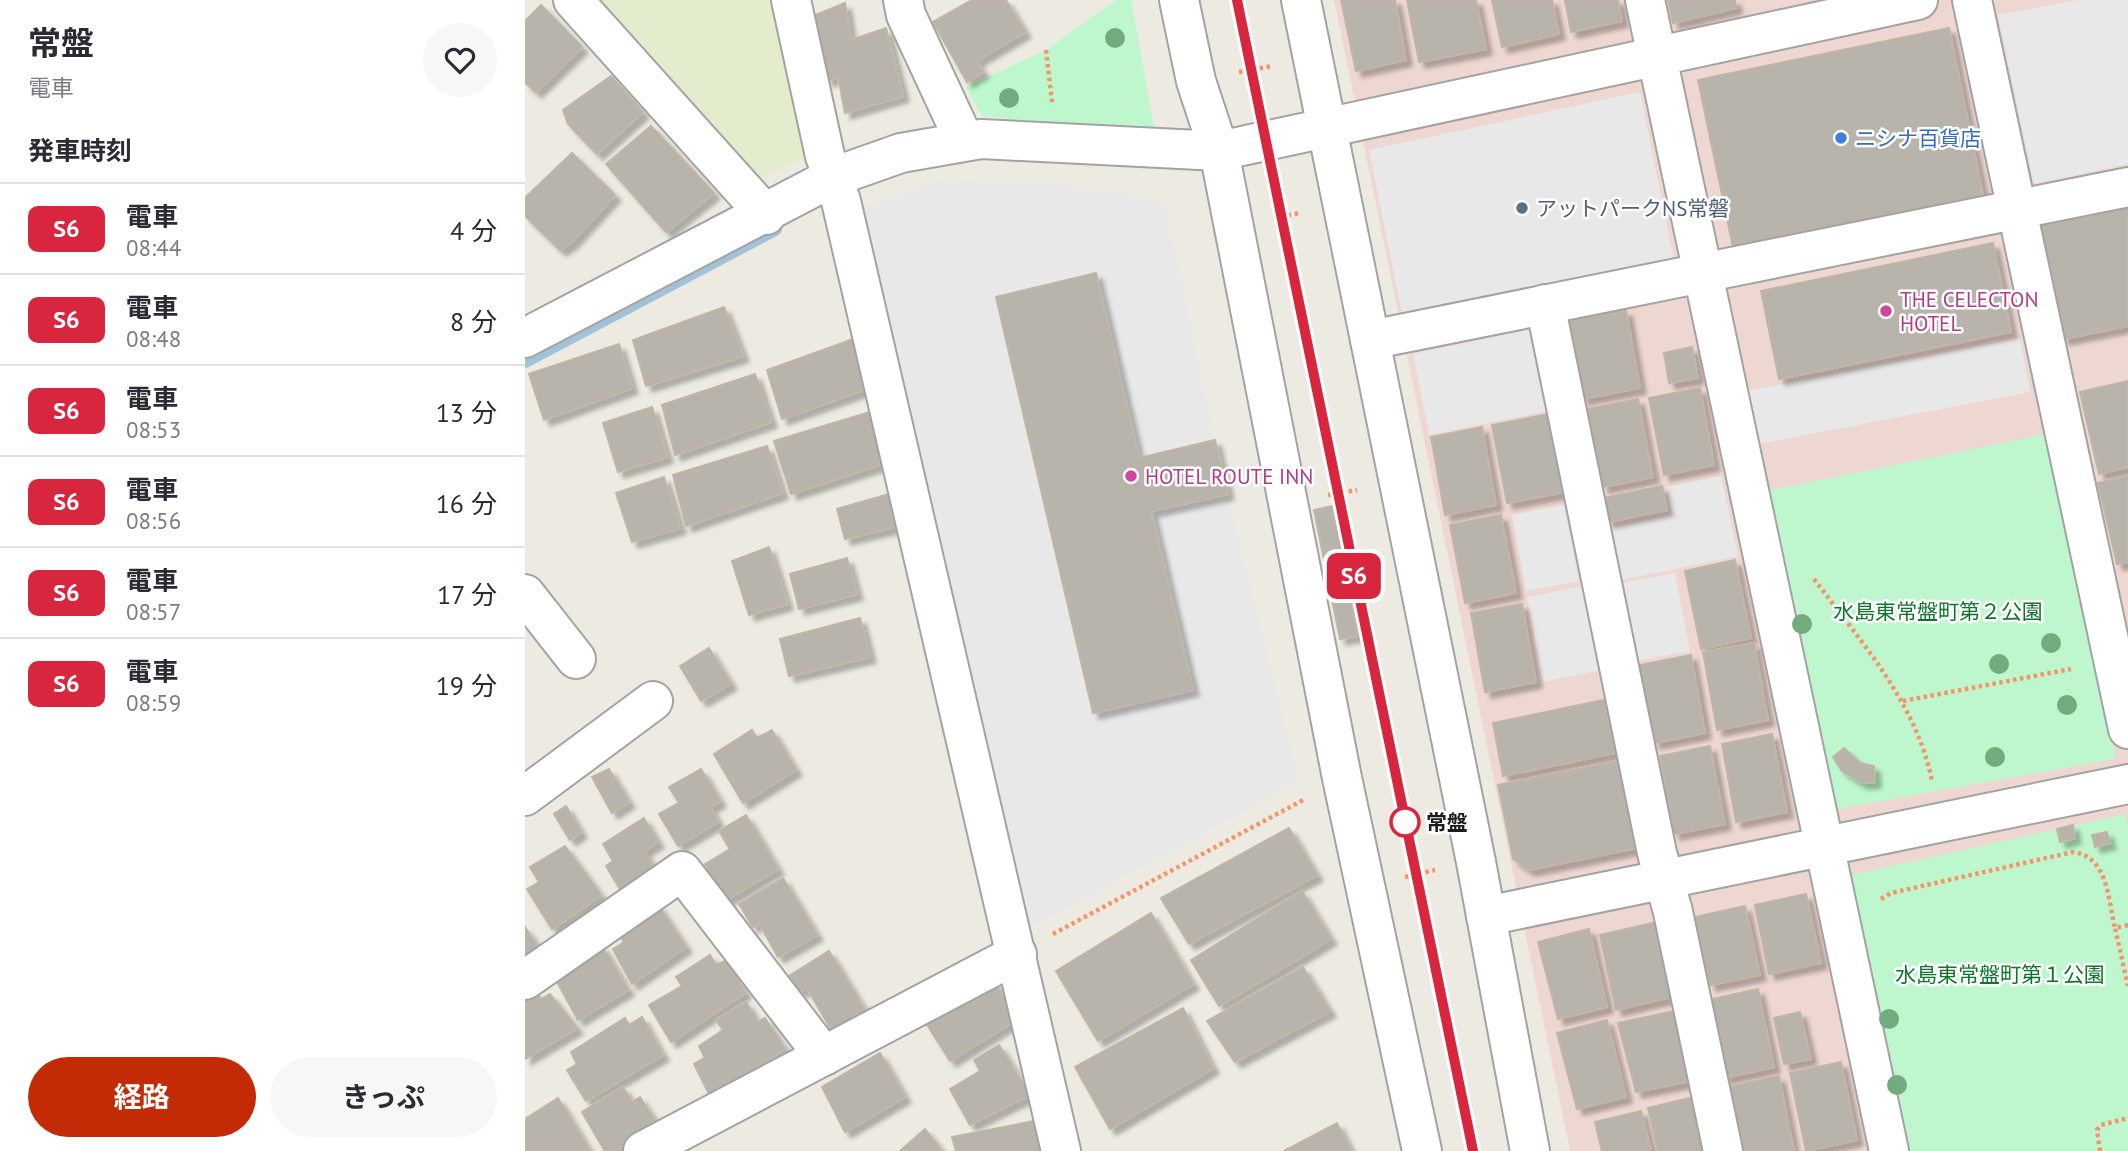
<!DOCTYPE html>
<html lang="ja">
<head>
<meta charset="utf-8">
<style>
  :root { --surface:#fff; --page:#f7f7f7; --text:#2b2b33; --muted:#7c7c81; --line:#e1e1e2; --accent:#c22b05 }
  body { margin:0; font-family:"PT Sans","Noto Sans JP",sans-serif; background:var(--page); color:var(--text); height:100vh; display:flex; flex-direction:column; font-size:26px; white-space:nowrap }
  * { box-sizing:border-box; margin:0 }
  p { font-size:23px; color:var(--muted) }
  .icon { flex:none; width:38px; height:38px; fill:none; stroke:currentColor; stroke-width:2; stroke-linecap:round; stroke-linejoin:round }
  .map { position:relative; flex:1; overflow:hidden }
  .drawer { display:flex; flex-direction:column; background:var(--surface); width:525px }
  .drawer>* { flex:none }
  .badge { padding:0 14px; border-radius:10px; font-size:24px; line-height:46px }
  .map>.badge { position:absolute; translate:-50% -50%; box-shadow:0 0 0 4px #fff }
  h2 { padding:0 28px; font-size:26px; line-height:63px }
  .round { display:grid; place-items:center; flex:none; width:74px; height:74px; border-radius:37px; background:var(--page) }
  .headline { display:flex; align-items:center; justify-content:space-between; height:119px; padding:0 28px }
  h1 { font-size:33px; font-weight:700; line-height:52px }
  .primary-button { display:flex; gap:14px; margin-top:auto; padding:14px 28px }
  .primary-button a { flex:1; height:80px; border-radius:42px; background:var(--accent); color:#fff; font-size:28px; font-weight:700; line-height:80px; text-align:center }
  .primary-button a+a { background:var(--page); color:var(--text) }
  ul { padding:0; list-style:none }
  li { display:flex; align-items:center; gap:21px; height:91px; padding:0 28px; border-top:2px solid var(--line) }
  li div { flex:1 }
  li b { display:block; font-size:26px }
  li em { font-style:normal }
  li .badge { min-width:77px; font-weight:700; text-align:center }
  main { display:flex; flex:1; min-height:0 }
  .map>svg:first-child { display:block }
  .commercial { fill:#eed7d0 }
  .farmland { fill:#e3eccc }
  .park { fill:#bef7ce }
  .parking { fill:#e8e8e8 }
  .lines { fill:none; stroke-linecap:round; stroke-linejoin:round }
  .stream { stroke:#a2c2da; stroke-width:14 }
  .building { fill:#b9b4ab; stroke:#beb5a4; stroke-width:2; filter:url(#shadow) }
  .street-casing { stroke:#a3a3a3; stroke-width:42 }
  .path { stroke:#f69469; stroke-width:4.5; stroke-dasharray:3.5 3.5; stroke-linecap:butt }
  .street { stroke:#fff; stroke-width:38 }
  .rail { stroke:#6a6a6a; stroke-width:5; stroke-dasharray:14 14; stroke-linecap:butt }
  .tree { fill:#72ab7d }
  .line-casing { stroke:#fff; stroke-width:16 }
  .line { stroke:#d7263d; stroke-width:10 }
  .shop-dot { fill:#3f7fe0; stroke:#fff; stroke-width:2.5 }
  .service-dot { fill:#5c6f8a; stroke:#fff; stroke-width:2.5 }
  .hotel-dot { fill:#d1479c; stroke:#fff; stroke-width:2.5 }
  .stop-dot { fill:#fff; stroke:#d7263d; stroke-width:3.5 }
  .labels { text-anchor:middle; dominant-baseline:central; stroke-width:5; stroke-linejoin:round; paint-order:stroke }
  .shop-label { font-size:21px; fill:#366cbe; stroke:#fff; text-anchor:start }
  .service-label { font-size:21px; fill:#4e5e75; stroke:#fff; text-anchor:start }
  .hotel-label { font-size:21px; fill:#b23c85; stroke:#fff; text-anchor:start }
  .park-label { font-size:21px; fill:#0e762b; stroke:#fff }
  .stop-label { font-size:21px; font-weight:bold; fill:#1c1c1c; stroke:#fff; text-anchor:start }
</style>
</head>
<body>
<main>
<section class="drawer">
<div class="headline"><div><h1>常盤</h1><p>電車</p></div><a class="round"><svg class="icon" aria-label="heart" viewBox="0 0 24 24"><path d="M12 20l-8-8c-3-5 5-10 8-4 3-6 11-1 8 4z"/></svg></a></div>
<h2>発車時刻</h2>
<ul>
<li><span class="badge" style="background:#d7263d;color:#fff">S6</span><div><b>電車</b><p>08:44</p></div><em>4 分</em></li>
<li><span class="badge" style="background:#d7263d;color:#fff">S6</span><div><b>電車</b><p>08:48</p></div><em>8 分</em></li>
<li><span class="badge" style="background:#d7263d;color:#fff">S6</span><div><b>電車</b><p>08:53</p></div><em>13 分</em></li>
<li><span class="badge" style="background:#d7263d;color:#fff">S6</span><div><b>電車</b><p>08:56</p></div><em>16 分</em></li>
<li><span class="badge" style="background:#d7263d;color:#fff">S6</span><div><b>電車</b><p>08:57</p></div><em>17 分</em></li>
<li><span class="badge" style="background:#d7263d;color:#fff">S6</span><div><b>電車</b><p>08:59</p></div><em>19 分</em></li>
</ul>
<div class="primary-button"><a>経路</a><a>きっぷ</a></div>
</section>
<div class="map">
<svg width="1603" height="1151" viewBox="0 0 1603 1151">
  <defs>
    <filter id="shadow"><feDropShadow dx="6" dy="6" stdDeviation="2" flood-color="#0004"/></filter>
  </defs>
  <rect width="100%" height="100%" fill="#edebe1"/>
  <!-- commercial -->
  <path class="commercial" d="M809,0H1603V1151H1045Z"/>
  <!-- farmland -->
  <path class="farmland" d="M70,0H250L281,158L233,179Z"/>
  <!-- park -->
  <g class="park">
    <path d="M591,0H606L629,126L620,133L457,116L441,87L521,50Z"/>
    <path d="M1526,433L1591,759L1306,810L1237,492Z"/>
    <path d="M1600,814L1603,826V1151H1384L1322,876Z"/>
  </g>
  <!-- parking -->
  <g class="parking">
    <path d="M1553,0H1603V164L1509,184L1473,15Z"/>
    <path d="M1115,92L1150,266L878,320L844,150Z"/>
    <path d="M415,181L513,182L627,198L641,208L690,440L614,458L571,273L471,297L567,713L668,690L626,511L703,494L774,781L504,929L336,208Z"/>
    <path d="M1010,329L1027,410L904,435L888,354Z"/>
    <path d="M1495,338L1505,392L1233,444L1222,391Z"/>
    <path d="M1196,476L1213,556L1092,581L1081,529L1147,515L1141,487Z"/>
    <path d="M1039,505L1054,581L1001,591L987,515Z"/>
    <path d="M1150,573L1165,651L1112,661L1097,583Z"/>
    <path d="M1060,586L1076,670L1018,682L1002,597Z"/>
  </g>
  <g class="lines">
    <!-- stream -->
    <path class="stream" d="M0,361L250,229"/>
  </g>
  <!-- building -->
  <g class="building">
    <path d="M447,0H481L500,32L451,61L458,72L442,82L408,22Z"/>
    <path d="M816,0H870L881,60L831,71Z"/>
    <path d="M882,0H951L961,49L894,62Z"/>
    <path d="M967,0H1027L1034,34L977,47Z"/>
    <path d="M1040,0H1093L1097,21L1046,32Z"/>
    <path d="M1143,0H1210L1211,8L1148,23Z"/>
    <path d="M320,3L326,40L361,28L378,96L320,113L313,76L302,81L288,16Z"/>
    <path d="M16,5L57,47L11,92L0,83V21Z"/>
    <path d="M1424,28L1458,196L1208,247L1173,80Z"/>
    <path d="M86,76L118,112L72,154L43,124L38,110Z"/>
    <path d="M126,126L189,193L141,232L81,164Z"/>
    <path d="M47,153L90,195L46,243L35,250L0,216V198Z"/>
    <path d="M1603,205V326L1538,339L1515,223Z"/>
    <path d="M1468,243L1486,332L1254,379L1236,291Z"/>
    <path d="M571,273L614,458L690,440L703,494L626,511L668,690L568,713L471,297Z"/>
    <path d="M199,307L218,356L121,386L108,340Z"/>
    <path d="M1101,310L1115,388L1057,399L1043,321Z"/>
    <path d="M328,339L341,389L257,419L242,370Z"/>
    <path d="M94,344L107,388L19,420L4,374Z"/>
    <path d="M1167,347L1173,378L1144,383L1139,353Z"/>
    <path d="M230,374L246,422L150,455L137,405Z"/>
    <path d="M1603,381V467L1574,474L1555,392Z"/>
    <path d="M1175,388L1189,465L1139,475L1124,398Z"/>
    <path d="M1113,399L1128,477L1078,487L1062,409Z"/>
    <path d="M127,407L142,457L93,472L78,423Z"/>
    <path d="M345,412L363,462L266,494L249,441Z"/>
    <path d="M1024,414L1040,492L982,503L967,425Z"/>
    <path d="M957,427L971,505L920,515L906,437Z"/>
    <path d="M242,446L257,493L161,526L148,475Z"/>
    <path d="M1603,476V562L1592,564L1573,483Z"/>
    <path d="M139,477L155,528L107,542L91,493Z"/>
    <path d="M1137,486L1142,510L1083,522L1078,498Z"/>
    <path d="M364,494L370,527L320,539L312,509Z"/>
    <path d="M807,506L832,636L815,639L789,510Z"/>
    <path d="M976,515L991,593L940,603L925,525Z"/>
    <path d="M244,547L262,604L224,615L207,561Z"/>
    <path d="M322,558L332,594L274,609L265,574Z"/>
    <path d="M1210,560L1226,638L1176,649L1160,571Z"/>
    <path d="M997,604L1011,682L960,692L946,613Z"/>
    <path d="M335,618L345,657L264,676L255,639Z"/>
    <path d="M1229,643L1243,720L1192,730L1178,652Z"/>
    <path d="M184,648L206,684L176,701L155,666Z"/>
    <path d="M1166,655L1180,733L1129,743L1115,665Z"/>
    <path d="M1079,700L1090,753L978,776L968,723Z"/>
    <path d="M227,730L232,738L247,730L271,770L218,803L189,754Z"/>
    <path d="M1247,734L1262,812L1211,822L1197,744Z"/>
    <path d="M1185,746L1200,824L1149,834L1135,756Z"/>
    <path d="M1319,748L1335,763L1349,766L1350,782L1337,783L1317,771L1308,757Z"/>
    <path d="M1094,761L1112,848L1004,870L988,859L973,785Z"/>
    <path d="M84,769L104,802L87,813L67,777Z"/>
    <path d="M176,769L195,801L185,807L193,822L153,846L134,814L154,803L144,787Z"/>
    <path d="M41,806L56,832L45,840L29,814Z"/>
    <path d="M221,815L253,869L201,900L180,864L205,849L194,831Z"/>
    <path d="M119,818L133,842L119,851L129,868L95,889L81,866L88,861L78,844Z"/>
    <path d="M1548,825L1550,838L1535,842L1532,829Z"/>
    <path d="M764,828L792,875L664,944L636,898Z"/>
    <path d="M1582,832L1585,843L1570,847L1567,835Z"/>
    <path d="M40,846L76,895L27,929L2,889L14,882L5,867Z"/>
    <path d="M258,878L292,935L253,957L234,923L228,927L214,904Z"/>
    <path d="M777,891L806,939L694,1006L666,960Z"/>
    <path d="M1281,894L1296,963L1244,974L1230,905Z"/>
    <path d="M133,905L161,947L107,984L88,949L99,942L92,929Z"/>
    <path d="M1220,906L1235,975L1185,985L1170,917Z"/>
    <path d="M626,913L668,984L573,1041L531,971Z"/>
    <path d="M1132,922L1146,997L1091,1010L1075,935Z"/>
    <path d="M0,927L13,947L0,956Z"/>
    <path d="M1064,929L1082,1007L1033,1019L1013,942Z"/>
    <path d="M77,946L103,990L53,1020L30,978Z"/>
    <path d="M304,951L341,1012L307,1031L282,988L274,992L264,976Z"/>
    <path d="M185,955L191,965L202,960L220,993L146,1042L124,1005L157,986L151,977Z"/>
    <path d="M778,967L805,1011L710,1062L682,1021Z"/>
    <path d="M470,982L491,1020L425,1061L401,1023Z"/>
    <path d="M1233,989L1249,1067L1199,1078L1183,1000Z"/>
    <path d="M12,993L16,999L25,994L52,1028L0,1059V1000Z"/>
    <path d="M221,1002L233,1022L240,1018L260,1049L186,1098L169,1064L180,1058L174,1046L198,1030L191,1020Z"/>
    <path d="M658,1008L688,1068L585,1129L550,1067Z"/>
    <path d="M1149,1011L1166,1081L1111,1092L1093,1023Z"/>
    <path d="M1275,1012L1286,1059L1259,1064L1249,1018Z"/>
    <path d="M117,1017L138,1055L61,1101L42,1070L52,1064L46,1052L100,1018L104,1025Z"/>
    <path d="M1082,1020L1101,1097L1052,1109L1032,1033Z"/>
    <path d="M474,1045L505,1095L445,1125L425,1089L455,1071L449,1060Z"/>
    <path d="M355,1053L380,1097L320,1132L297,1087Z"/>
    <path d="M1316,1062L1332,1140L1281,1151L1265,1073Z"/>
    <path d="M1254,1076L1269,1151H1216L1203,1087Z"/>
    <path d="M98,1087L107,1102L115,1097L133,1125L91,1151H80L57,1112Z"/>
    <path d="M1169,1097L1182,1151H1133L1123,1108Z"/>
    <path d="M33,1098L65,1151H0V1119Z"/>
    <path d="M1116,1111L1126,1151H1077L1070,1122Z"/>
    <path d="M509,1121L516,1151H431L427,1137Z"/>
    <path d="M812,1123L826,1151H759Z"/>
    <path d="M400,1129L415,1148L412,1151H375Z"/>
  </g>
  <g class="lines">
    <defs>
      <g id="street">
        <path d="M48,0L241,215"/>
        <path d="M266,0L300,156L316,201L536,1151"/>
        <path d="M378,0L381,15L439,140"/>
        <path d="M654,0L671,81L694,151L817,778L897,1151"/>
        <path d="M776,0L951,862L1005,1151"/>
        <path d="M1120,0L1364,1151"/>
        <path d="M1447,0L1603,729"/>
        <path d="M1020,304L1132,853L1148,912L1198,1151"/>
        <path d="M0,338L308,177L376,153L456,139L694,151L1393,0"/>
        <path d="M845,340L1603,187"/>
        <path d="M0,594L51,659"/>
        <path d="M0,796L128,701"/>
        <path d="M961,916L1603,784"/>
        <path d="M0,980L157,871L299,1056"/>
        <path d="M118,1151L492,954"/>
      </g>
    </defs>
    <!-- street casing -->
    <use href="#street" class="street-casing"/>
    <!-- path -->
    <g class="path">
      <path d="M521,50L527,102"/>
      <path d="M714,72L747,66"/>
      <path d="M749,218L775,213"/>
      <path d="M803,495L832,490"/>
      <path d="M1289,579C1336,642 1391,702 1407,781"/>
      <path d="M1378,701L1546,669"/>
      <path d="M880,877L910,870"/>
      <path d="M1356,899L1366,893L1548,852C1583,856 1583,900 1590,928"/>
      <path d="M1603,925L1590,928L1603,986"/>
      <path d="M528,934L780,799"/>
      <path d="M1575,1151L1572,1130L1576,1125L1603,1118"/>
    </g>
    <!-- street -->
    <use href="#street" class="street"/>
    <!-- rail -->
    <path class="rail" d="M712,0L948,1151"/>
  </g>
  <!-- trees -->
  <g class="tree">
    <circle cx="590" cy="38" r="10"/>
    <circle cx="484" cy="98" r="10"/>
    <circle cx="1277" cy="624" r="10"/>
    <circle cx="1526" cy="643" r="10"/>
    <circle cx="1474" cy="664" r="10"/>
    <circle cx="1542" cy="705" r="10"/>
    <circle cx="1470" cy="757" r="10"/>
    <circle cx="1364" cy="1019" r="10"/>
    <circle cx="1372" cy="1085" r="10"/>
  </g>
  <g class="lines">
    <defs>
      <path id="line" d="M712,0L948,1151"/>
    </defs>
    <!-- line casing -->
    <use href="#line" class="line-casing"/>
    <!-- line -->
    <use href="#line" class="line"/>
  </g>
  <!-- markers -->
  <circle class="shop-dot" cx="1316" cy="138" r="7"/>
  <circle class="service-dot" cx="997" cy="208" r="7"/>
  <g class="hotel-dot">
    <circle cx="1361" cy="311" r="7"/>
    <circle cx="606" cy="476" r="7"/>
  </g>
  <circle class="stop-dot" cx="880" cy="822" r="14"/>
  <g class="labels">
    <!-- shop labels -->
    <g class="shop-label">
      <text x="1330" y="138">ニシナ百貨店</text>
    </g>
    <!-- service labels -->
    <g class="service-label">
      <text x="1011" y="208">アットパークNS常磐</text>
    </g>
    <!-- hotel labels -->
    <g class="hotel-label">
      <text x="1375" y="299">THE CELECTON<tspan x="1375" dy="24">HOTEL</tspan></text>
      <text x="620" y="476">HOTEL ROUTE INN</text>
    </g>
    <!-- park labels -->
    <g class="park-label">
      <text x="1413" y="611">水島東常盤町第２公園</text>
      <text x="1475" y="974">水島東常盤町第１公園</text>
    </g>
    <!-- stop labels -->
    <g class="stop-label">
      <text x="901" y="822">常盤</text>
    </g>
  </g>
</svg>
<b class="badge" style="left:829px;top:576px;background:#d7263d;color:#fff">S6</b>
</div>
</main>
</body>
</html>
